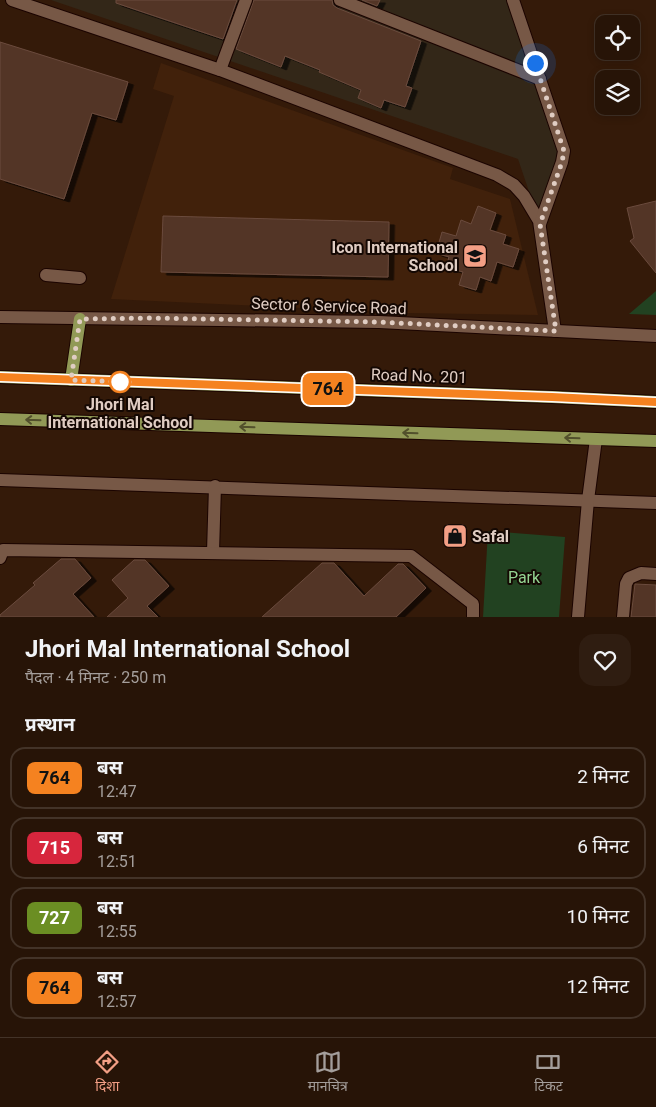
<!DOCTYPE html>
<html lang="hi">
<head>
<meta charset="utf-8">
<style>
  :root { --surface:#271407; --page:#2f1d11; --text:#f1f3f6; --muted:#a49e9b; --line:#433328; --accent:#f39f85 }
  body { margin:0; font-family:Roboto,"Noto Sans Devanagari",sans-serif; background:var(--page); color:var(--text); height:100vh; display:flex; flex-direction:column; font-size:19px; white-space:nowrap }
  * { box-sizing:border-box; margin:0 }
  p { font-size:16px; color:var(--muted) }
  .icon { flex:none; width:28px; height:28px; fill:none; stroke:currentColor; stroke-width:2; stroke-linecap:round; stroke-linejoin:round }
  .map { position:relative; height:617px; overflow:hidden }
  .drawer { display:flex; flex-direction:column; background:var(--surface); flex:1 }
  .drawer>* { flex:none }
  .badge { padding:0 10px; border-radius:8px; font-size:18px; line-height:32px }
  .fabs { position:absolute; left:595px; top:15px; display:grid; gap:10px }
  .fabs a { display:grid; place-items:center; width:45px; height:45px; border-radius:10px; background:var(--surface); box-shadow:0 2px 8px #0003,0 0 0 1px var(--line); font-size:25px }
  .you { position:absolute; width:25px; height:25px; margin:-12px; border:4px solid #fff; border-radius:50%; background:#1a73e8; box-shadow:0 0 0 8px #1a73e833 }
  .map>.badge { position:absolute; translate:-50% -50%; box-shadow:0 0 0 2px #fff }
  h2 { padding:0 25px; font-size:19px; line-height:45px }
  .round { display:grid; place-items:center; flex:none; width:52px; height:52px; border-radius:15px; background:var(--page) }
  .headline { display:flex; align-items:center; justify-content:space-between; height:85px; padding:0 25px }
  h1 { font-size:24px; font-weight:700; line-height:38px }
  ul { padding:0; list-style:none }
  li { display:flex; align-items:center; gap:15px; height:62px; margin:0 10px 8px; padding:0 15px; border:2px solid var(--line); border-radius:15px }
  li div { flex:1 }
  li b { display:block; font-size:19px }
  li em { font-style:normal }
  li .badge { min-width:55px; font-weight:700; text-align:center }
  .tabs { display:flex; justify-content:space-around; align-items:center; height:70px; border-top:1px solid var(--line); background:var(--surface); font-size:14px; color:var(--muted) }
  .tabs a { display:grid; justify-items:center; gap:2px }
  .tabs .selected { color:var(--accent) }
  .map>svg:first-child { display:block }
  .commercial { fill:#332718 }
  .built { fill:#41210b }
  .green { fill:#224221 }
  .building { fill:#523426; stroke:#6b4b3d; filter:url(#shadow) }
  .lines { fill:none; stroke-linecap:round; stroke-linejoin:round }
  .minor-casing { stroke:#1b0400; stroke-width:14 }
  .major-casing { stroke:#1b0400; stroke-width:14 }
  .minor { stroke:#775846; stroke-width:12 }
  .major { stroke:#919956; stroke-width:12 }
  .oneway { stroke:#52502c }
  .line-casing { stroke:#fff; stroke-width:11 }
  .line { stroke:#f58220; stroke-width:8 }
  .walk { stroke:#e0cdc3; stroke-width:5; stroke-dasharray:0 9 }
  .stop-dot { fill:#fff; stroke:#f58220; stroke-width:2.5 }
  .labels { text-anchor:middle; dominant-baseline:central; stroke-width:4; stroke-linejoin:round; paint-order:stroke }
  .poi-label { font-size:16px; font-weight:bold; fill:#e0cdc3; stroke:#140803; text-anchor:end }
  .street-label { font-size:16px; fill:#e0cdc3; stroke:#140803 }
  .stop-label { font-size:16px; font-weight:bold; fill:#e0cdc3; stroke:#140803 }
  .park-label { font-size:16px; fill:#94d391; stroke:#140803 }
</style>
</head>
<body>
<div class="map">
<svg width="656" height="617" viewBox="0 0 656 617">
  <defs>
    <filter id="shadow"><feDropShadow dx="5.5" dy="3" stdDeviation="0" flood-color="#0009"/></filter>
  </defs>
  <rect width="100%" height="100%" fill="#341a09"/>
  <!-- commercial -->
  <path class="commercial" d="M51,0H515L559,148L539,221L518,159Z"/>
  <!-- built -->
  <path class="built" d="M161,63L453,168L450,179L510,199L538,315L408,313L111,299L174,96L153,89Z"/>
  <!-- green -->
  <g class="green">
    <path d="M656,291V315L629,314Z"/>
    <path d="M488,531L565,537L559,617H483Z"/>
  </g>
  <!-- building -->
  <g class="building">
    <path d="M116,0H237L223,39L116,3Z"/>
    <path d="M254,0H332L333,5L337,8L421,41L406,86L412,88L405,107L384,100L381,108L358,98L361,90L319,72L320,70L285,56L281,67L236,49Z"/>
    <path d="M362,0H380L377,6Z"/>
    <path d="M0,42L128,82L116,120L92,113L64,199L0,179Z"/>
    <path d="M656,201V273L630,241L634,238L627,208Z"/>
    <path d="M478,206L496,213L490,230L506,235L503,244L519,249L513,267L497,262L491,281L480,277L476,290L459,285L463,272L446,267L449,257L436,253L442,232L456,236L461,220L471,224Z"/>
    <path d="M163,216L389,222L388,277L161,272Z"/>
    <path d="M61,559H75L91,578L73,594L94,617H0V615L35,585L33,583Z"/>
    <path d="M134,560H145L169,586L147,606L158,617H107L128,598L112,580Z"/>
    <path d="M322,563H334L364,596L398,564H403L426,588L396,617H262Z"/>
    <path d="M635,584L656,585V617H631Z"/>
  </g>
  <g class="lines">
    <defs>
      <g id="minor">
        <path d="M12,0L220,70L497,175L514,185L524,196L539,221L555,331"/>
        <path d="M340,0L540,79"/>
        <path d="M513,0L564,151L562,162L540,224"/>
        <path d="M220,70L246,0"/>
        <path d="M46,275L80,278"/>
        <path d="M0,317L379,322L656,336"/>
        <path d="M0,480L656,503"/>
        <path d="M213,552L215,486"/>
        <path d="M0,558L3,550L411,556L473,604V617"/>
        <path d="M578,617L588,500L596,439"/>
        <path d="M623,617L626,584L629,578L641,573L656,574"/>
      </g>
      <g id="major">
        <path d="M0,377L552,397L656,402"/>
        <path d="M71,380L80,319"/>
        <path d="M0,419L656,441"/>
      </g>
    </defs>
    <!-- minor casing -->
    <use href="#minor" class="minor-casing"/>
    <!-- major casing -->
    <use href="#major" class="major-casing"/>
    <!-- minor -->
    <use href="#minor" class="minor"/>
    <!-- major -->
    <use href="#major" class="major"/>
  </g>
  <!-- one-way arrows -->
  <defs><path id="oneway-shaft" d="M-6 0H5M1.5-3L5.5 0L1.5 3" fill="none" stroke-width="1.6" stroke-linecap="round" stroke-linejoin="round" transform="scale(1.25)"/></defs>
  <g class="oneway">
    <use href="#oneway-shaft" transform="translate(33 420) rotate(-178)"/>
    <use href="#oneway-shaft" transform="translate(247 427) rotate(-178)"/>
    <use href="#oneway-shaft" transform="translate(410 433) rotate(-178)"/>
    <use href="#oneway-shaft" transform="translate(572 438) rotate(-178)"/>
  </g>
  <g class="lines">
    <defs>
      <path id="line" d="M0,377L552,397L656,402"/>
    </defs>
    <!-- line casing -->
    <use href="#line" class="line-casing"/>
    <!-- line -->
    <use href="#line" class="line"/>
    <!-- walk -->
    <path class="walk" d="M120,382H129L71,380L80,319L149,318L379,322L556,331L540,224L562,162L564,151L535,63"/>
  </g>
  <!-- icons -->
  <defs>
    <symbol id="school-square" viewBox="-11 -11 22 22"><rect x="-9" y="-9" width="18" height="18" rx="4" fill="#f39f85" stroke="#140803"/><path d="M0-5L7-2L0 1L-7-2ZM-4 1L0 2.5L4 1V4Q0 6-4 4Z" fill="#111"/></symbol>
    <symbol id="shop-square" viewBox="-11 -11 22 22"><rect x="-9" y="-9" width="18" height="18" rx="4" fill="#f39f85" stroke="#140803"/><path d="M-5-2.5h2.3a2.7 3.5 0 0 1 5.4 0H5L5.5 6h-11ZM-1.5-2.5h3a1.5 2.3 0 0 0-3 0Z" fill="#111"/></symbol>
  </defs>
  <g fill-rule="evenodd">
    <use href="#school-square" x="461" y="242" width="28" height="28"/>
    <use href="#shop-square" x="441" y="522" width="28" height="28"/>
  </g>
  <!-- markers -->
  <circle class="stop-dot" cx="120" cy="382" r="10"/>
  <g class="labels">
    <!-- poi labels -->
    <g class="poi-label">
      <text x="458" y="247">Icon International<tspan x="458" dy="18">School</tspan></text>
      <text x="472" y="536" text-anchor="start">Safal</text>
    </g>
    <!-- street labels -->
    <g class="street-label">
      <text transform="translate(329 306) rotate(2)">Sector 6 Service Road</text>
      <text transform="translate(419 376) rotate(2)">Road No. 201</text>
    </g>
    <!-- stop labels -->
    <g class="stop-label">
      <text x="120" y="404">Jhori Mal<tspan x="120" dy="18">International School</tspan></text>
    </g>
    <!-- park labels -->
    <g class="park-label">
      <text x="524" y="577">Park</text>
    </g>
  </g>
</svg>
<div class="fabs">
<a><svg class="icon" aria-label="locate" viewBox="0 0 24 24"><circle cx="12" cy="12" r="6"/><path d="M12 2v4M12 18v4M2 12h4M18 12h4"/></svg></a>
<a><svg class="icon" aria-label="layers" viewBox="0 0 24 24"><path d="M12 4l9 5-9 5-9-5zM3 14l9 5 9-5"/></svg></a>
</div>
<div class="you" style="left:535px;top:63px"></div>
<b class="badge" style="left:328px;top:389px;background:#f58220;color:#111">764</b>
</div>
<section class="drawer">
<div class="headline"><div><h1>Jhori Mal International School</h1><p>पैदल · 4 मिनट · 250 m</p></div><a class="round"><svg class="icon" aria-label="heart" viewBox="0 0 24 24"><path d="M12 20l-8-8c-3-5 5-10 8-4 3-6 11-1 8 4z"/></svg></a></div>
<h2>प्रस्थान</h2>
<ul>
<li><span class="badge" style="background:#f58220;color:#111">764</span><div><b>बस</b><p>12:47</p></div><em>2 मिनट</em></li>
<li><span class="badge" style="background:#d7263d;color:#fff">715</span><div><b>बस</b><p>12:51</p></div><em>6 मिनट</em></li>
<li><span class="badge" style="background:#6b8e23;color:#fff">727</span><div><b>बस</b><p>12:55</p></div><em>10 मिनट</em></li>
<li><span class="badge" style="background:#f58220;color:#111">764</span><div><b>बस</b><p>12:57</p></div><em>12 मिनट</em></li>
</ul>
</section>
<nav class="tabs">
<a class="selected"><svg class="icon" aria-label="directions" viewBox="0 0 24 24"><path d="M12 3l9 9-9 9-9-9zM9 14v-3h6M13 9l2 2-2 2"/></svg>दिशा</a>
<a><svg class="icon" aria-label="map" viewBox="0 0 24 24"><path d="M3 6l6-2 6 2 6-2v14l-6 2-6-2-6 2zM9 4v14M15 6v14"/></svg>मानचित्र</a>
<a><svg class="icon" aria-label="tickets" viewBox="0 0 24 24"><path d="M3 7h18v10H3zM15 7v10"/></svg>टिकट</a>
</nav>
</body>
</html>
